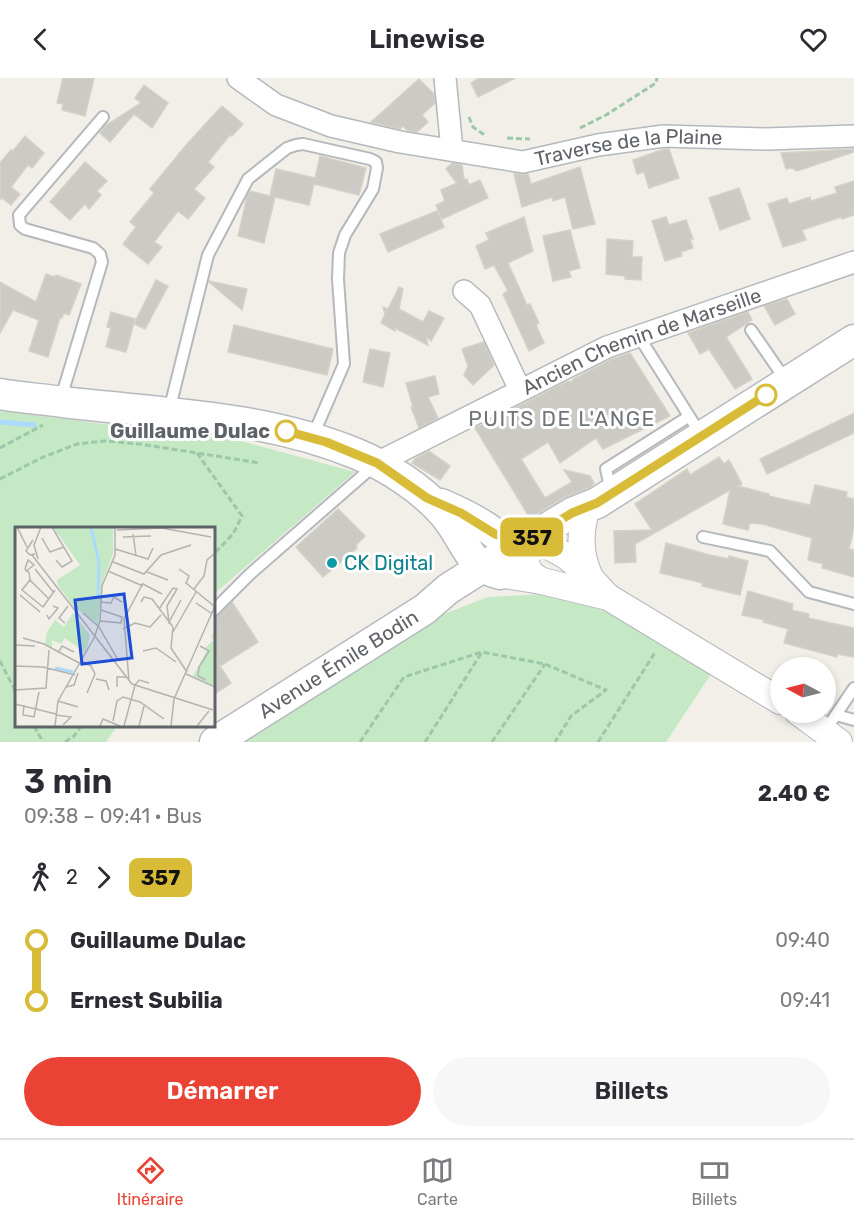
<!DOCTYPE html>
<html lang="fr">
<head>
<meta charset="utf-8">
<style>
  :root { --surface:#fff; --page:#f7f7f7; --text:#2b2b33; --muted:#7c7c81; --line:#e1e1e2; --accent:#ea4335 }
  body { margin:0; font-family:Rubik,sans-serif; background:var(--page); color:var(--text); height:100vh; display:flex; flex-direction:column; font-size:22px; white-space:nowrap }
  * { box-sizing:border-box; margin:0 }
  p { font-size:20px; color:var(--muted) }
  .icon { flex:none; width:33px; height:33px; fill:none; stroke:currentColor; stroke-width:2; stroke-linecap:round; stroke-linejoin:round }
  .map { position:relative; height:664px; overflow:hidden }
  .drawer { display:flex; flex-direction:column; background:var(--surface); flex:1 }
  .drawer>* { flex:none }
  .badge { padding:0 12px; border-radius:9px; font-size:21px; line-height:39px }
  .needle { width:39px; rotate:277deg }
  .controls { position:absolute; left:770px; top:579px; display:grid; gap:12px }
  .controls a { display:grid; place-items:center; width:66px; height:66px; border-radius:50%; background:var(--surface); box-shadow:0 3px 9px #0003; font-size:30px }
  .map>.badge { position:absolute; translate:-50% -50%; box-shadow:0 0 0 3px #fff }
  .legs { display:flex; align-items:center; gap:9px; height:66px; padding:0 24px; font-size:20px }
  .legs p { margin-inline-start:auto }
  .head { display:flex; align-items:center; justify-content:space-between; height:102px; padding:0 24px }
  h1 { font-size:33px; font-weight:600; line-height:45px }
  .button { display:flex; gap:12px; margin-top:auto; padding:12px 24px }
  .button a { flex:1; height:69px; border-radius:36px; background:var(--accent); color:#fff; font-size:24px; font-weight:600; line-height:69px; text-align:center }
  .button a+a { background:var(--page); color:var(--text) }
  ul { padding:0 24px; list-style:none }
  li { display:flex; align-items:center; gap:21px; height:60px; font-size:22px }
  li i { display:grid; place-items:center; width:9px; height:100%; margin:0 8px; background:currentColor }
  li i::after { content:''; width:15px; height:15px; margin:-8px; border:4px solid; border-radius:50%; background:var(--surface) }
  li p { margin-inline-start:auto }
  li:first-child i { background:linear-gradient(#0000 50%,currentColor 0) }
  li:last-child i { background:linear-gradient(currentColor 50%,#0000 0) }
  header { display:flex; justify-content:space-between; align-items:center; height:78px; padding:0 24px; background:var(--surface); font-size:27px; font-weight:600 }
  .tab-bar { display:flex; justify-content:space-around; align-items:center; height:84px; border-top:2px solid var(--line); background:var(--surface); font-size:16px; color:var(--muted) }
  .tab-bar a { display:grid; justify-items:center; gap:3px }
  .tab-bar .selected { color:var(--accent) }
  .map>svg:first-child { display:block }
  .green { fill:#c5e8c5 }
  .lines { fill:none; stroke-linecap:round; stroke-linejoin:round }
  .stream { stroke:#aadaff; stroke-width:5 }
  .building { fill:#cccac5; stroke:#d6d1c6; stroke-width:1.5 }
  .service-casing { stroke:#b5b8bc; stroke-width:14 }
  .minor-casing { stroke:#b5b8bc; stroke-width:24 }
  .tertiary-casing { stroke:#b5b8bc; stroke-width:28 }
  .secondary-casing { stroke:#b6babf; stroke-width:33 }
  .path { stroke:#9cc7a9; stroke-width:3; stroke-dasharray:6 3; stroke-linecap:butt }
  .service { stroke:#fff; stroke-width:10 }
  .minor { stroke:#fff; stroke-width:21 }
  .tertiary { stroke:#fff; stroke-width:26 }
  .secondary { stroke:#fff; stroke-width:30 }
  .line-1-casing { stroke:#fff; stroke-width:14 }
  .line-1 { stroke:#d8bc38; stroke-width:9 }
  .stop-1-dot { fill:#fff; stroke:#d8bc38; stroke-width:3 }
  .culture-dot { fill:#0f9aa8; stroke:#fff; stroke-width:2 }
  .labels { text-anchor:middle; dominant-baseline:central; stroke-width:6; stroke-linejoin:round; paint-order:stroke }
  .street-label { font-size:20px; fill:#5f6368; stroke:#fff }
  .stop-label { font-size:20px; font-weight:bold; fill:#5f6368; stroke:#fff; text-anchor:end }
  .culture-label { font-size:20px; fill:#0d838f; stroke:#fff; text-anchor:start }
  .neighbourhood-label { font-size:21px; letter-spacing:1.5px; fill:#70757a; stroke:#fff }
  .inset-river { fill:none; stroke:#aadaff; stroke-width:3 }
  .inset-road { fill:none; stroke:#b3b3b1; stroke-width:1.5 }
  .view { fill:#1d4ed8; fill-opacity:0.15; stroke:#1d4ed8; stroke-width:3 }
  .inset-edge { fill:none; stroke:#5f6368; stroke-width:3 }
</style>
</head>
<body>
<header><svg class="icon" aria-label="back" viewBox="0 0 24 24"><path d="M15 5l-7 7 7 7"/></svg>Linewise<svg class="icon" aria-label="heart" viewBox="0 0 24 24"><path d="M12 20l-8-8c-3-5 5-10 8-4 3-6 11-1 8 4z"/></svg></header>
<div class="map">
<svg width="854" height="664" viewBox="0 0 854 664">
  <rect width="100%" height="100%" fill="#f1efe8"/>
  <!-- green -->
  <g class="green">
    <path d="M0,333L241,363L355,394L213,517V451H16V648H117L106,664H0Z"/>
    <path d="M543,516L587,526L626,543L711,596L666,664H237L431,541L488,519Z"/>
  </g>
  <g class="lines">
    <!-- stream -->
    <path class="stream" d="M0,344L34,347"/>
  </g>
  <!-- building -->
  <g class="building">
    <path d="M63,0H94L85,38L62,32L63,26L57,25Z"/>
    <path d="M479,0H515L478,19L471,5Z"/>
    <path d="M419,1L434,16L435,25L422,37L428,44L417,54L407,52L403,48L400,51L371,44Z"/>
    <path d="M144,7L168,25L152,50L134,36L110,64L100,55L105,48L141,25L135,20Z"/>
    <path d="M222,28L243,46L232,58L230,57L208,84L214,89L194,111L205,120L188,141L178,133L154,164L162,169L148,186L123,166L136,149L130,144L154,115L150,111L187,66Z"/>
    <path d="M25,58L44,75L32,90L28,87L11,109L20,116L11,127L2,120L0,122V85L11,72L13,73Z"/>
    <path d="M664,71H669L679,100L649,110L644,94L637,96L633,82Z"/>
    <path d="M854,71V74L797,93L792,90L786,91L781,75Z"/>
    <path d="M320,78L366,90L359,117L314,106L309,127L275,119L264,165L238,158L247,119L250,113L270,118L276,91L315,100Z"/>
    <path d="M85,84L107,103L97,113L101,117L89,131L85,126L70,142L50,124Z"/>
    <path d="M452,85L462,87L464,102L467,101L469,107L480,102L488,120L442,141L436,127L445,123L441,112L457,105L446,91Z"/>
    <path d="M580,89L595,146L573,151L565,119L553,123L552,119L522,129L514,96H528L531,106Z"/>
    <path d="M854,103V137L842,141L841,139L802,152L806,162L783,169L768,126L787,120L789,126L810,119L811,123L837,115L835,109Z"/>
    <path d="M739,110L750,141L720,152L709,120Z"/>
    <path d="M437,133L444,149L388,174L380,156Z"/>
    <path d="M524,139L533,173L508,185L527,227L530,226L539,245L536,247L544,265L529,273L503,216L508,213L494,187L485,191L476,168L489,162L486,155Z"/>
    <path d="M666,139L669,147L686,142L693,161H690L693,170L681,174L682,178L665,183L652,143Z"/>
    <path d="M570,152L580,190L569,193L571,199L553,203L543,158Z"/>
    <path d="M607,161L633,163L632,179H642L641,202L625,201V198L606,196Z"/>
    <path d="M46,196L55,199L56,197L81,206L69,237L64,235L62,240H60L48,279L29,273L39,242L13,232L0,255V204L36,224Z"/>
    <path d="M156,202L168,208L145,251L134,246Z"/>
    <path d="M209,203L247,211L242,232L209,204Z"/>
    <path d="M399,209L403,211L399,231L423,244L429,233L444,240L431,263L426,258L428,267L395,250V253L381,245L385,236L383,229L388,231Z"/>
    <path d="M787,221L795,236L775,247L764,228Z"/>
    <path d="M111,234L135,241L126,274L106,269L111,250L107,249Z"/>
    <path d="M748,234L752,242L726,259L752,301L735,311L709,271L700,276L688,255Z"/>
    <path d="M234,247L333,271L327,297L228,274Z"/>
    <path d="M484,264L494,287L473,307L464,297L468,288L462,271Z"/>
    <path d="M370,271L390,275L383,309L363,304Z"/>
    <path d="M630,275L670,338L603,371L596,360L560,385L548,364L521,381L545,420L572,404L564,392L590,398L594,405L589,410L563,420L530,440L475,350L566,304L573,303V301L612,281Z"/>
    <path d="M435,298L439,316L428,319L438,340L419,350L411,329H413L406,305Z"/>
    <path d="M854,335V355L767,396L760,381Z"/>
    <path d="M429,373L450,388L440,402L412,385L416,380Z"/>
    <path d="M719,379L724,386L729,382L742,406L738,408L769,416V418L777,420L810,427L815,407L847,414L846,419L854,421V450L849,471L854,472V499L822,490L823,486L808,482L812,460L762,446L750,445L748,452L723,446L730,412L635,466L636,484L615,485L614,453L652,452L635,426L687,391L690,397Z"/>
    <path d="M338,431L365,458L356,467L357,470L323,499L296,469Z"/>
    <path d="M666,465L710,477L729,481V478L748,483L740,517L702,508L703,505L660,495Z"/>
    <path d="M748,513L793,526L792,532L809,536L808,540L854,550V579L837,576V579L784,565L788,551L763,544L764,542L742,537Z"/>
    <path d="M232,524L258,564L220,588L231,605L213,617V542Z"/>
  </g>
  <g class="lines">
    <defs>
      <g id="service">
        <path d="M751,252L787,304"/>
        <path d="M638,257L701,357"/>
        <path d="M61,320L102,184L100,176L93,170L25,151L20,147L19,137L103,39"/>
        <path d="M169,333L208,177L248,101L287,70L296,67L303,66L370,81L376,84L377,90L373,111L345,157L339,175L338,201L344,286L312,360"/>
        <path d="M611,413L606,391L688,339"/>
        <path d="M703,459L770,473L809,514L854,526"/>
        <path d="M213,533L250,496L376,386"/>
        <path d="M836,637L854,642"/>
        <path d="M825,653L854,610"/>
      </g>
      <g id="minor">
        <path id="s1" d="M238,0L276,27L331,48L400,64L523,84L598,67L664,58L767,61L854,58"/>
        <path d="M445,0L452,72"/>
        <path d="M464,213L480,227L520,312"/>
        <path id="s2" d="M377,385L607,269L854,184"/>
      </g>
      <g id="tertiary">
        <path d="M584,441C579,462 581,480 590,499"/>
        <path d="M505,497L542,503L608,519L780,623"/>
        <path d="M542,503C522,493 526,483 527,463C565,468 582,492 608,519"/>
        <path d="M798,634L839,664"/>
      </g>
      <g id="secondary">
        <path d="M0,316C21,320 42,321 63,324C163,336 263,337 357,376C388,389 421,410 443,435C465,459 466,488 500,496"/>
        <path d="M441,426C459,434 500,452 507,471C510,478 508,487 506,494"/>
        <path id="s3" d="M215,664L425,531L448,511L481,490L572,435L597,425L854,262"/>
      </g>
    </defs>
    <!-- service casing -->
    <use href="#service" class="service-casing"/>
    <!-- minor casing -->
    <use href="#minor" class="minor-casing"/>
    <!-- tertiary casing -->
    <use href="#tertiary" class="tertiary-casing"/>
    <!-- secondary casing -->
    <use href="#secondary" class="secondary-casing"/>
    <!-- path -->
    <g class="path">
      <path d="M469,39L473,49L486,58"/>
      <path d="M580,50L606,37L656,5L657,0"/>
      <path d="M507,60L530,61"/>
      <path d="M0,370L43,347"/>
      <path d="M197,375L242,438L233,456L213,477"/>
      <path d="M0,401L41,380L77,366L105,363L140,366L260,385"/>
      <path d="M0,583L16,614"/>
      <path d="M34,648L43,664"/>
      <path d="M65,664L74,658L81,648"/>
      <path d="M360,664L404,599L482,574L545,586L606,612L571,638L555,664"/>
      <path d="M425,664L482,574"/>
      <path d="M492,664L545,586"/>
      <path d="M598,664L656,573"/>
    </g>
    <!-- service -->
    <use href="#service" class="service"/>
    <!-- minor -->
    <use href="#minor" class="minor"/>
    <!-- tertiary -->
    <use href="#tertiary" class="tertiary"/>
    <!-- secondary -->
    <use href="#secondary" class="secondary"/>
  </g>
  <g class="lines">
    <defs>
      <path id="line-1" d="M286,353L326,364L377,385L427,420L461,435L495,456L507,460L526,463L572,435L597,425L766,317"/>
    </defs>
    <!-- line-1 casing -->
    <use href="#line-1" class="line-1-casing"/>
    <!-- line-1 -->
    <use href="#line-1" class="line-1"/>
  </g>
  <!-- markers -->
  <g class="stop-1-dot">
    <circle cx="766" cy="317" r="10"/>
    <circle cx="286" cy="353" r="10"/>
  </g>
  <circle class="culture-dot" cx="332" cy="485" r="6"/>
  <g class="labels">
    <!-- street labels -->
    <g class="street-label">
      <text stroke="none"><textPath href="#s1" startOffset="408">Traverse de la Plaine</textPath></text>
      <text stroke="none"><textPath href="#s2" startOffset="292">Ancien Chemin de Marseille</textPath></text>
      <text stroke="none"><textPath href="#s3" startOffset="146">Avenue Émile Bodin</textPath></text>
    </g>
    <!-- stop labels -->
    <g class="stop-label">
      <text x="270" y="353">Guillaume Dulac</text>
    </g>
    <!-- culture labels -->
    <g class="culture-label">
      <text x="344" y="485">CK Digital</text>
    </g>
    <!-- neighbourhood labels -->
    <g class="neighbourhood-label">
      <text x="562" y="340">PUITS DE L'ANGE</text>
    </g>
  </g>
  <!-- overview -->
  <g transform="translate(15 449)">
    <rect width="200" height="200" fill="#f1efe8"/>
    <path d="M38,0H98V27L88,53L83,97L59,80L43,58L42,53L65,38ZM58,86L75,108L71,126L50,111L46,117L37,113V122L30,117L32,105L40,93L49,100ZM199,105H200L199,154L198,158L178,149L192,124L190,121L199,113L196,110Z" fill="#c5e8c5"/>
    <path class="inset-river" d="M76,0L84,36L83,70M40,141L58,145"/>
    <path class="inset-road" d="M2,0L12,20M37,0L57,34L47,40L41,33M102,3L147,1L196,10M118,7L121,28M108,10L136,9M27,11L35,25L49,20M18,13L11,24L15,28L20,27M100,22L133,32L138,21M17,28L117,157L198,183M23,32L19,18L26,0M98,35L129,47L146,28L176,18M20,42L39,66M164,42L174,49L171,56L199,79M11,44L19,38L13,33L10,42L11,44L14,45M93,44L128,59M14,45L15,53L34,72M132,45L153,53M15,53L7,63L28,80L40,63M128,57L147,67M179,62L189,49L192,33L200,26M5,68L25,85M85,75L96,76L99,70L107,75M126,75L129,70L137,72L158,100L156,121L172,145M181,76L196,86M144,82L158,61L162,62L152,79L154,95L166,73M68,86L84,100L103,133M32,88L34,92L43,81L38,79M85,94L106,96L107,90L86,83M50,96L44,91L53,79M108,102L120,96L135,100L146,88M158,105L181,65M8,111L29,117L66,137M79,111L85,94L87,59L100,28V0M0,118L20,119M185,119L194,124L184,140L183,149L191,153M128,124L141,121L161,135M43,126L47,119L59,125M68,135L76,139L80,147L72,166M0,139L28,140L60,148M171,147L200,160M81,152L91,154L94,163M114,154L109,92L128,56M51,160L59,158L63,146M102,160V150H111M0,163L31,161L34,123M159,172L200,79M43,174L63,180M0,177L41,187M9,178L8,188L19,190L24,165M41,188L56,190L48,198M98,194L102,174L108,170L125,175L149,192M40,199L43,174L79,111M85,199L88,192L105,199M109,199L120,158L124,153L134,156M124,199L129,179M156,199L159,172M182,199L194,184"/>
    <path class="view" d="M109,67L117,131L67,137L60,73Z"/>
    <rect width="200" height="200" class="inset-edge"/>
  </g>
</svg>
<div class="controls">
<a><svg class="needle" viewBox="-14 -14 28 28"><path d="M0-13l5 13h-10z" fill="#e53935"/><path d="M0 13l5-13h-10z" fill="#7c7c81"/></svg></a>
</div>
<b class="badge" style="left:532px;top:459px;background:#d8bc38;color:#111">357</b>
</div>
<section class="drawer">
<div class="head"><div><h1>3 min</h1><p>09:38 – 09:41 · Bus</p></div><b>2.40 €</b></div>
<div class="legs"><svg class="icon" aria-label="walk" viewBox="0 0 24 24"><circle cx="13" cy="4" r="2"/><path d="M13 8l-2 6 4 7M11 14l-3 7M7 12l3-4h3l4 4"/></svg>2<svg class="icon" aria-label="forward" viewBox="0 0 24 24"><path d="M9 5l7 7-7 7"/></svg><b class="badge" style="background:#d8bc38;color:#111">357</b></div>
<ul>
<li><i style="color:#d8bc38"></i><b>Guillaume Dulac</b><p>09:40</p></li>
<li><i style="color:#d8bc38"></i><b>Ernest Subilia</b><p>09:41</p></li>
</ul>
<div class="button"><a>Démarrer</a><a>Billets</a></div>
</section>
<nav class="tab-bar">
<a class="selected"><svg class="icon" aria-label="directions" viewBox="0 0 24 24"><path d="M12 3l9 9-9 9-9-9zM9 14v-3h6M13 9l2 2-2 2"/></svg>Itinéraire</a>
<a><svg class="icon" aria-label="map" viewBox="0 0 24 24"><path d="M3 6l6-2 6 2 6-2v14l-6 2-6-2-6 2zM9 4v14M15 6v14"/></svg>Carte</a>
<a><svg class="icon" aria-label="tickets" viewBox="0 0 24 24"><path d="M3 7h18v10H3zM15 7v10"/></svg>Billets</a>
</nav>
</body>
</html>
